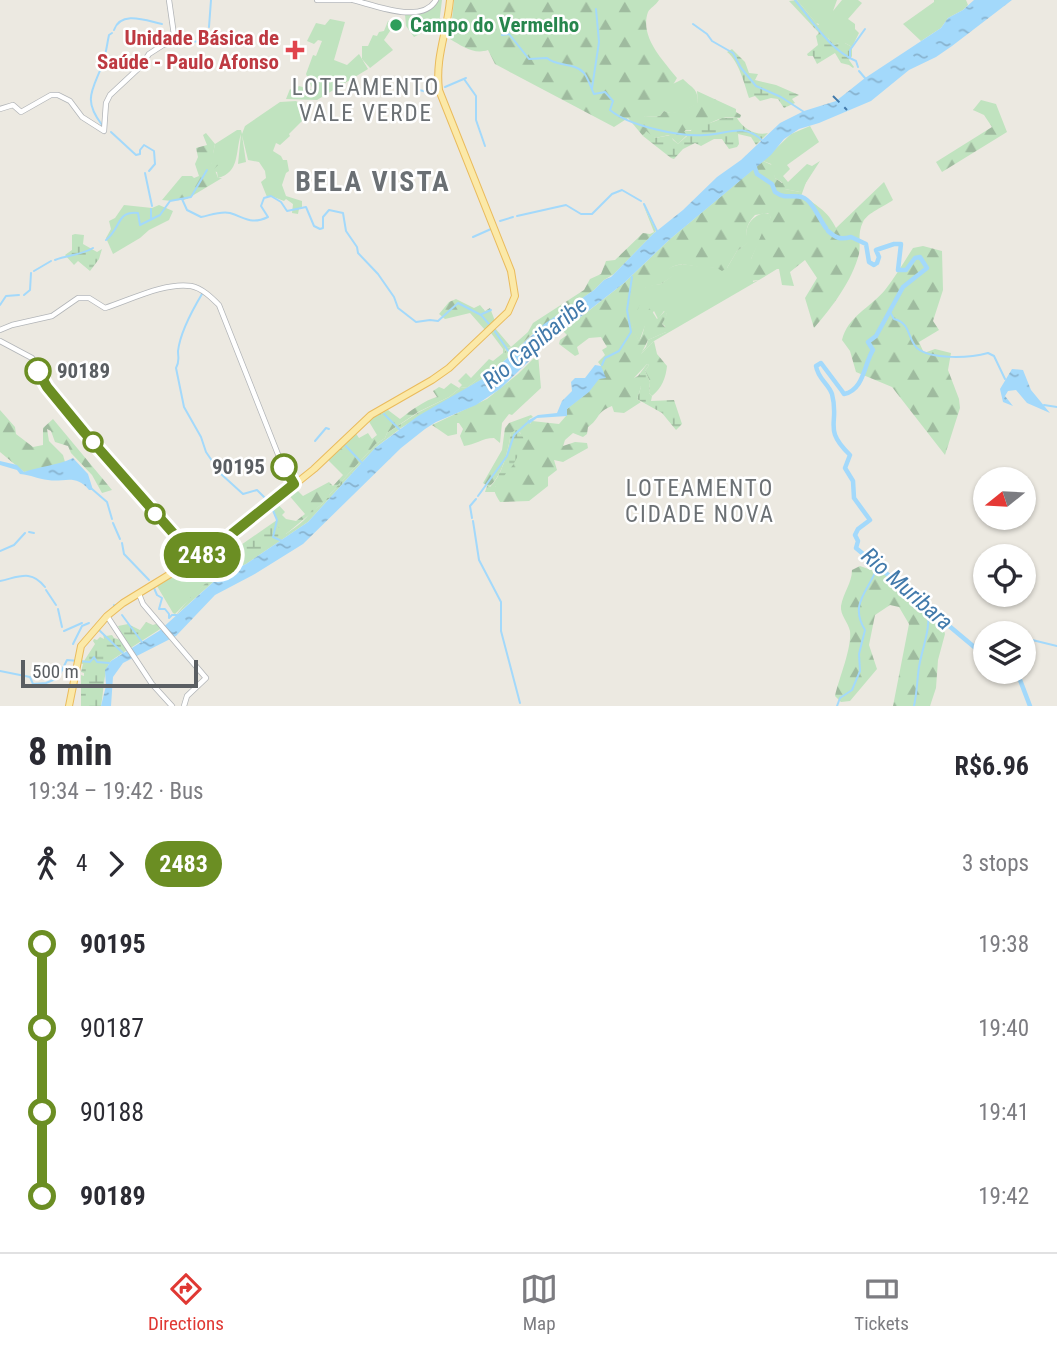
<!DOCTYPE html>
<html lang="en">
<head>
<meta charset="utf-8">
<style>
  :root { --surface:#fff; --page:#f2f2f3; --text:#2b2b33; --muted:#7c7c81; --line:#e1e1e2; --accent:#e03833 }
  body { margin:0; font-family:"Roboto Condensed",sans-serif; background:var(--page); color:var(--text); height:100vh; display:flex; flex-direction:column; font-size:26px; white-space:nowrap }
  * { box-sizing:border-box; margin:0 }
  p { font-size:23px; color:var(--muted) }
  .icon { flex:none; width:38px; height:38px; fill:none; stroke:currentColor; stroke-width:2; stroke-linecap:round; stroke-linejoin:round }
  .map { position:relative; height:706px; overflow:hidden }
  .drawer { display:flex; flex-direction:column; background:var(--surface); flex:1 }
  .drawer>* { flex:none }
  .badge { padding:0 14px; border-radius:23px; font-size:24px; line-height:46px }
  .needle { width:46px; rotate:252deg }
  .controls { position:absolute; left:973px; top:467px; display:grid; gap:14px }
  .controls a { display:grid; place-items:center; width:63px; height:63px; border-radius:50%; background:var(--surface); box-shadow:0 2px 5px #0004; font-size:35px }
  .scale { position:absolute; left:21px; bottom:18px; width:177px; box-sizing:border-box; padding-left:7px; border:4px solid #5a5e62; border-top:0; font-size:19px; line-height:24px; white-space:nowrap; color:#5a5e62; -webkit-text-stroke:5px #fff; paint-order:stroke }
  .map>.badge { position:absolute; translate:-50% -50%; box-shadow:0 0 0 4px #fff }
  .legs { display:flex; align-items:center; gap:10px; height:77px; padding:0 28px; font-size:23px }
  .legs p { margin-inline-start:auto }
  .overview { display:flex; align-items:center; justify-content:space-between; height:119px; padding:0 28px }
  h1 { font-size:38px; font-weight:700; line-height:52px }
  ul { padding:0 28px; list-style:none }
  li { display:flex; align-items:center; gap:24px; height:84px; font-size:26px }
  li i { display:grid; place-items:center; width:10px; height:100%; margin:0 9px; background:currentColor }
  li i::after { content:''; width:18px; height:18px; margin:-9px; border:5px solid; border-radius:50%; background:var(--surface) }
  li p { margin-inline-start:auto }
  li:first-child i { background:linear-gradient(#0000 50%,currentColor 0) }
  li:last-child i { background:linear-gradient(currentColor 50%,#0000 0) }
  .tab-bar { display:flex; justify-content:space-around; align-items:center; height:98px; border-top:2px solid var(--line); background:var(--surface); font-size:19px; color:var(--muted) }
  .tab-bar a { display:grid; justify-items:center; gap:4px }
  .tab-bar .on { color:var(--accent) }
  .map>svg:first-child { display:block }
  .green { fill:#c0e3bf }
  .forest { fill:url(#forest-firs) }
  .wetland { fill:url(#wetland-marsh) }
  .water { fill:url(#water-ripples) }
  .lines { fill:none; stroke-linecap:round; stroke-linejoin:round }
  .stream { stroke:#a3d9fb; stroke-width:2 }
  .river { stroke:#a3d9fb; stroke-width:4.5 }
  .ferry { stroke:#427aab; stroke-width:2; stroke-dasharray:9 7; stroke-linecap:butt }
  .minor-casing { stroke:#b2b5b8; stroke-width:6 }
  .major-casing { stroke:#eabb5c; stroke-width:8 }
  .minor { stroke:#fff; stroke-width:4.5 }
  .major { stroke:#fbe9a8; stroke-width:6 }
  .line-1-casing { stroke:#fff; stroke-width:16 }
  .line-1 { stroke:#6b8e23; stroke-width:10 }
  .leisure-dot { fill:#2e9e5b; stroke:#fff; stroke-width:2.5 }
  .health-dot { fill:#e0444e; stroke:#fff; stroke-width:2.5 }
  .stop-1-dot { fill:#fff; stroke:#6b8e23; stroke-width:3.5 }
  .labels { text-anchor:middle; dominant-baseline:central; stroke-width:5; stroke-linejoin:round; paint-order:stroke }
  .leisure-label { font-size:21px; font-weight:bold; fill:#27864d; stroke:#fff; text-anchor:start }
  .health-label { font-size:21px; font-weight:bold; fill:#be3a42; stroke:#fff; text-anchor:end }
  .stop-label { font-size:21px; font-weight:bold; fill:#5a5e62; stroke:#fff; text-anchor:start }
  .neighbourhood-label { font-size:23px; letter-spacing:2px; fill:#6b7074; stroke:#fff }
  .water-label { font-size:23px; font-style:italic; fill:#427aab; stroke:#fff }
  .district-label { font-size:28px; font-weight:bold; letter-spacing:2px; fill:#6b7074; stroke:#fff }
</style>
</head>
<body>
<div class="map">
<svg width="1057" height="706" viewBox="0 0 1057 706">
  <defs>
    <pattern id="forest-firs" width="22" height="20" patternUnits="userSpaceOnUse" patternTransform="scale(1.75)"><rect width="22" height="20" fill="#c0e3bf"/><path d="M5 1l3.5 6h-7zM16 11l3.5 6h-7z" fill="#9fbb9f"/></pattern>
    <pattern id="wetland-marsh" width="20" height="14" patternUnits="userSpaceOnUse" patternTransform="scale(1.75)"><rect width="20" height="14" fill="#c0e3bf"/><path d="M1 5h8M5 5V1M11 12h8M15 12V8" fill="none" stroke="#9fbb9f"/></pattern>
    <pattern id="water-ripples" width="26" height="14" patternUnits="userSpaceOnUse" patternTransform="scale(1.75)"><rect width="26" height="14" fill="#a3d9fb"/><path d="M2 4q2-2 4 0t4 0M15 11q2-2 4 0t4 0" fill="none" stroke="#88b3cf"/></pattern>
  </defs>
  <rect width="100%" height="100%" fill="#ece9e1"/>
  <!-- green -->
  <g class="green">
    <path d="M437,0H442L439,24L414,37L406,26L405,14C417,12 433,13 437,0Z"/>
    <path d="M797,0H837L833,11L842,0H858L862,3L848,19L855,24V29L859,33L852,47L845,43V35H839V43L834,45L828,38L830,28L816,23Z"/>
    <path d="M934,0H966L968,5L963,10L948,18L941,28L921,41L903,24L934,2Z"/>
    <path d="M330,19L345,22L334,60L347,65L359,54L368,69L317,100L286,99L290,89L293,91L299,86L313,90L306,74L313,55L316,56L322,41L318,40L314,44L307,41L316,23L325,25Z"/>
    <path d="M401,19L403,29L390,31L384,40L393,50L370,68L362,59V46H368L373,35L377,36L379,32L384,31L388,21Z"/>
    <path d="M683,79C693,89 698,88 698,104C687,108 677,117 664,111L660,116L645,117L632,104Z"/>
    <path d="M296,101L306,108V117L289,134L290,136L280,145L276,143L273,151L281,156L283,160H287L289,171L286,173L282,185L286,196L302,201V208L299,209L298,214L292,213L293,204L286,199L284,201L271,196L267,197L261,182L266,178L265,171L259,162L248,160L242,135L246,162L238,164L241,134C235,153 240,172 218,178L217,172L211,171L214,167L211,163L215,144L237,130H241L242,134L245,126L280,102Z"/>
    <path d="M810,126L819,142L787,165L790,169L783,176L788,182L807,164L812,166L820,161L800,192L785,189L783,183L775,178L771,164L763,161L791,134Z"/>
    <path d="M124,205L152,208L159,205L173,211L169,220L149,230L140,238L113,254L106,238L111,229L109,221L115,218Z"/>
    <path d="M764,213L770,214L771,217L751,259L753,282L759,280L654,341L632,363L646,347L648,340L666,332L665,326L662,324L667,314L664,311L658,319L654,311L647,320L639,342C637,336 632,331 632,326C632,321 643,292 646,286L661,284L672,276L668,269C681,261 689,266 703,267C711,267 719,267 727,268L737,251L748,242C743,228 750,217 764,213Z"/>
    <path d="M214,562L211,578L175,614L173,613L157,586L193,565L196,564L198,566Z"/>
  </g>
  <!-- forest -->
  <g class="forest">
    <path d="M454,0H659C656,5 650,8 648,12C639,37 664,61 677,78L666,97L642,110L645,117L660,116L664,111C675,116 687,108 698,103L697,91L736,109V112L741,115L740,118C735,118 728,117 723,118C710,121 699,132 685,130L687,135L678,144L669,135L655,138L644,134L643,136L628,118L614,127L495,64L488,50C474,55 462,46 450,39Z"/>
    <path d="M981,100L996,104L1007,132L942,172L936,162L992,127L984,115L973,110Z"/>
    <path d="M206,133L215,144L213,154L214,161L211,163L218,165L212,171L215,170L218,178H222L187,199L172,201L162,200L182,176H192L194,178L199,176L195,164L198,157L196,148L207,145L203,135Z"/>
    <path d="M763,161L774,166L775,178L782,183L785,180L787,182L785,189L800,192L806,174H809L800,199L804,196C819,208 827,210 836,228L884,182L893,200C885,206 867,213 863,222C857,234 861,243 859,254C852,281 832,307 814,328L805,298L817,278L805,260L790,272L794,286L782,285L779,269H777L759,280L750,281L748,277L751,259L765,226L771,217L768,213L755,215C747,224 744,231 749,242L737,251L727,268L722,271C714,265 707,269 698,267C686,265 679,262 669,269L673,276L661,284L646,287L632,326L639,341C647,330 643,316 650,308L657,319L666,310L667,315L662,324L667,329L666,332L648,340L641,354L654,341L657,354L667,366C666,377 662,388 652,396L649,393L650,382L645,371L649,365L647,364L634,378L641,387L637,399L641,402L624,413L614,412L612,406C595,413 600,419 588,427L587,434L583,437L573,433L565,440L563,446L575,442L587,443L588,448L563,462L554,460L557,470L548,477V486L529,501L500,502C497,497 493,492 495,487C501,471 528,456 520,432L511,433C508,450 503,475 489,487L483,483L502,450L505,428L509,423L531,415L533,417L529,419L530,424L532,421L559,424L566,416L567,409C584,394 597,390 601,366L598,362L605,355L602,350L607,347L601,337L589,338L577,347L579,354L575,356L559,344L560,340L567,335L563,331L624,283L669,240Z"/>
    <path d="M643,204L656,231L614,274L604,280L594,290L532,334L517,349L506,347L504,357L468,387L460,388L449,397L418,412L387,433L385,438L376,444L330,494L328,499L286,534L277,527V520L270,505L275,501L285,512L282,515L286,519L296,521L305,514L287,493L294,487L303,496L329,482L333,486L343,475L327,459L355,432L359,438L368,433L372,439L377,435L368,420L388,410L400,419C410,411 425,400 437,397L433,391L439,387L444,389L451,383L459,388L462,385L458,381L466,373L471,378L489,359L493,361L503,353V349L491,333L492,331L501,340L494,330L495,328L511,347L528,332L533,323L584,290L590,279L601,274L606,261L615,260L643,233L650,234L654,232Z"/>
    <path d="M923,246L942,251L943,290L933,321L939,330L919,342L924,353L935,349L951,353L948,370L959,399L960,408L945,455L892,387L856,372L850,351L842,340C848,316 870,308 885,290C895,277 904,262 913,248Z"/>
    <path d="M456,299L474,308L480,305L485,311L490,308L495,321L485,330L470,313L445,319L439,314L449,302Z"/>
    <path d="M538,354L541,388L512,415L509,414L502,423L500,443L494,438C482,438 475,445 464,446L460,436L463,429L459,423H457V434L448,436L432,425L487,399L518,374Z"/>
    <path d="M0,410L15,427L16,434L33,447L43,445V428L53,419L112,490L102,493L92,475L71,453L68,446L55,442L51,431L47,429L49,441L63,455L65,462L53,467L24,472L0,452Z"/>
    <path d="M860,566L911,584L914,591L943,614L942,623L945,634L938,660L936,688L930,706H893L909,624L899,607L890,605L875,615L869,645L877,669L850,701L841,702L835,696C839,678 852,648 850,631C848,622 840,615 841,606C843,593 852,583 852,570Z"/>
  </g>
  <!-- wetland -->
  <g class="wetland">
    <path d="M797,0L818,25L822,22L826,25L830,23V36L828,38L834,45L839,43V35H845V43L852,47V56L849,60L854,67L853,68L849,65L841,63L835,53L817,64L813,56H808L807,54L818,45L816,36L819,33L789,1Z"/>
    <path d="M732,49L745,62L749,73L758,74L755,80L776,85L799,95L792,99L795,103L784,108L778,99L771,98L760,101L755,96L749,98C745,86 739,61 727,52Z"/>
    <path d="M722,118H737C743,129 756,136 768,133L756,145L751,137L738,134L739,144L737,147L729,149L722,139H714L701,146L695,143L683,149L674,159L671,158L643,136L646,131L655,138L671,135L673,140L678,144L687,136L684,131H691L692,128C703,124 711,124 722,118Z"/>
    <path d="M75,234L84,235L83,244L97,252L102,249L99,259L90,271L78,261L74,265L65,255L72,250V235Z"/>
    <path d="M494,330L506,347L517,349L489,375L401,428L375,448L308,522L246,564L220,576L175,616L190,598L211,578L213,575L211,568L215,563L277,520V527L286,529V534C296,527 306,520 312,510C318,509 327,500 330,494L376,444L385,438L387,433L419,412L449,397L460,388L468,387L503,357L506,349L492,331Z"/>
    <path d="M647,364L649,365L645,371L650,382L649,393L652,396L651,401L674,400L682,424L676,430L662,413L637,399L641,387L630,380L638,376Z"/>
    <path d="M517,429L526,441L513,465L495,487V492H485L487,486L490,487C503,474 508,451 511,433Z"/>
    <path d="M146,622L153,625L161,622L165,626L129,649L118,626L128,624L140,630Z"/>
    <path d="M103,633L106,636L112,635L114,638L121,640L127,650C122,653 117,657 112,660C103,668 104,693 101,706H81V675L84,676V673L81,672L83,664L79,663L80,659L84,661L95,644L93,641L94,639L97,640L100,637L104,639Z"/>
  </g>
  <!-- water -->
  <g class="water">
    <path d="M974,0H1012L952,46L936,57L909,70L871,101L819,123L799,129L784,139L771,155L669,240L624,283L551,340L500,389L476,405L436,422L425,429L401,448L303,544L253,575L215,595L176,636L123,663L113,677L111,706H101L106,686L105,670L111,661L159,631L220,576L246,564L308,522L375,448L418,416L489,375L544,324L594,290L604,280L611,277L653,234L683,210L717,177L741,160L780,123L804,111L836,101L865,78L941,28L948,18L963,10Z"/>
    <path d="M595,365L601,366L606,378L599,379L589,392L567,409V416L537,418L529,424L527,421L538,415L557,413L562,401L572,391L571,382L575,378H585Z"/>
    <path d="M1012,369L1023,370L1031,390L1050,413L1027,403L1016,390L1008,391L1005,396L1013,406L1003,402L1000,389Z"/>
    <path d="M73,458L88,474L93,490H89C75,473 64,483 48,480C38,479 31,475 20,474L17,470L0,465V461L17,465L24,472C41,466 56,466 73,458Z"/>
  </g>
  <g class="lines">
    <!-- stream -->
    <g class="stream">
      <path d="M795,0C813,22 830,50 856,61L858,67"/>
      <path d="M693,24L707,34L712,41L733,53L741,68L756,86L781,97L804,112"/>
      <path d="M209,27L211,0"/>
      <path d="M114,30C121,10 147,21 162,24"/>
      <path d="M502,35L509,34L529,59L547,58C557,67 574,62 584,73C588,78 591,88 594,94L605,92L613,101L610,110C629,126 680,137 705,135C729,134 742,122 763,141"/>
      <path d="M190,42L202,41L208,37"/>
      <path d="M850,57V50L865,29"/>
      <path d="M859,71L865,78"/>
      <path d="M464,79L476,96V120L485,146"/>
      <path d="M445,87L466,78"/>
      <path d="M592,88L599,42L596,9"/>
      <path d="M416,95L419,90L428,92L436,90"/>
      <path d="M102,125C82,99 93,90 103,63C106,54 107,44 109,35L112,33"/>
      <path d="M111,132L136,155L140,154V150L144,145L154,151L155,164L149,171"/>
      <path d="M145,173L152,206"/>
      <path d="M182,199L187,210L201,217C211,215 220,211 230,213C246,218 251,225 268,217L261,206L264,198L271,196L281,202L287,211L306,207L314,226L320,229L323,228V217L329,210L343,213L346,231L357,247L358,253L378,274L394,297L398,308L416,322L430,320L438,321L458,303L481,315L489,324"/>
      <path d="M644,204L657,231"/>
      <path d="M151,209V218"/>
      <path d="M517,216L566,205L581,214H592L612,194L622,190L641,201"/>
      <path d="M500,221L513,217"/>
      <path d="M473,237L491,229"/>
      <path d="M106,240C122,227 116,211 138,213L140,225L160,215L170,201L191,197L207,170"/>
      <path d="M55,260C68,255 81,255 93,248"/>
      <path d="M34,271L51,261"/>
      <path d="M202,294C193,309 180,334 178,351C178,358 180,361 176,368L184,407L201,437L206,452L221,474L243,494L257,490L267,500"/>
      <path d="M24,295L30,290L31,273"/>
      <path d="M0,305L6,296L19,295"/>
      <path d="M890,312L894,319C911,323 907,338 917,348C931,360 970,358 988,353L994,356L1005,379"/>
      <path d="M482,314L491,310"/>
      <path d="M494,330L511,355"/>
      <path d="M602,365L605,358L619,351L631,332L627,310L632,277"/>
      <path d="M1044,405L1057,407"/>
      <path d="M384,414L401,431"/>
      <path d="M315,441L326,428L329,429"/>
      <path d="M344,444L362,463"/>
      <path d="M92,489L107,502L112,519"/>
      <path d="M478,496L507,456L514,435L527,423"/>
      <path d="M272,508L277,520L273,537L284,542"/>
      <path d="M472,518L470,506L476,499"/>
      <path d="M473,521L479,560L501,602V631L520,703"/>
      <path d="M113,523L120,539"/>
      <path d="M29,532L34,533"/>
      <path d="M122,543L124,554L149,580"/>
      <path d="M0,551L14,545L25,533"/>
      <path d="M0,581C19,577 31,569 45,587"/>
      <path d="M154,588L157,595L162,598L159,609H165L169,614V618L172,615H177"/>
      <path d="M46,590L56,605"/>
      <path d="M114,605V606"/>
      <path d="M58,609L62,627"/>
      <path d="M122,615L142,642"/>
      <path d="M99,630L123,653"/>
      <path d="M64,631L82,623"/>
      <path d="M1024,638L1057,646"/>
      <path d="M73,644L82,626L89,623"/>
      <path d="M0,671L30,677L33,684L46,683L58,678L67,660L90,662L94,657L97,662L109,663"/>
      <path d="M837,706L840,698L852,690L860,671L859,654L865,630C849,604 868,592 877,568"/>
      <path d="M914,706C917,693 917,680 919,667C922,648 932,627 927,607"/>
    </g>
    <!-- river -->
    <g class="river">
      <path d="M753,162L757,174L772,184L775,192C787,200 790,194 802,197C813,201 819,219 826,228"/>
      <path d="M828,231C836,238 840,240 851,237L866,244L869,262L874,265L877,263L879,257L876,250L894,244H901L898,270H906L915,258L920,257L927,268L903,287L876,336L868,342L873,350C864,364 864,390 844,394L842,391L821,363L816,366C818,379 828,383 832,394C840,424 822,428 850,455L845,468L853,481L854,498L870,520L858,529L855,535L858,541L856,548L985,656"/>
      <path d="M1017,672L1030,706"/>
    </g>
    <!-- ferry -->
    <path class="ferry" d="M833,96L847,110"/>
    <defs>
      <g id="minor">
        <path d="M317,0H351"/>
        <path d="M353,0C374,5 422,25 436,0"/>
        <path d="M0,109L13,105L21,112L51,95H58L70,101L82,117L104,131L106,103L110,95L140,67L149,54L163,45L175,42L169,0"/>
        <path d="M0,330L12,325L52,316L78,298H89L105,308C130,300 165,282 191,286C202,288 212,298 219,305L283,467L294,484"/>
        <path d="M0,341L32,358L49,390L113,466L196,558"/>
        <path d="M139,594L143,604L206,678L187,696L184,706"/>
        <path d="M107,616L152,684L172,706"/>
      </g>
      <path id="major" d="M69,706L81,646L107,616L123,603L224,541L314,469L371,415L432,380L449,368L508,312L515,296L511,271L439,90C435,57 447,33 450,0"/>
    </defs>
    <!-- minor casing -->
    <use href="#minor" class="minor-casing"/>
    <!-- major casing -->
    <use href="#major" class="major-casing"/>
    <!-- minor -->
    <use href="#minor" class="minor"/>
    <!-- major -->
    <use href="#major" class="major"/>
  </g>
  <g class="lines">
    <defs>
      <path id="line-1" d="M38,371L47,387L84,432L196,559L223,541L294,484L284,467"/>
    </defs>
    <!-- line-1 casing -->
    <use href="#line-1" class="line-1-casing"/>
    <!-- line-1 -->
    <use href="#line-1" class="line-1"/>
  </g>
  <!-- markers -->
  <circle class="leisure-dot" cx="396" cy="25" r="7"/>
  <path class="health-dot" d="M291.5 39.5h7v7h7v7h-7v7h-7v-7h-7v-7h7z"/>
  <g class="stop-1-dot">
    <circle cx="38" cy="371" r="12"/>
    <circle cx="93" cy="442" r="9"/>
    <circle cx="284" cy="467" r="12"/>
    <circle cx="155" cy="514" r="9"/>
  </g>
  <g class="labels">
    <!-- leisure labels -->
    <g class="leisure-label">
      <text x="410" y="25">Campo do Vermelho</text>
    </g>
    <!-- health labels -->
    <g class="health-label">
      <text x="279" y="38">Unidade Básica de<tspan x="279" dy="24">Saúde - Paulo Afonso</tspan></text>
    </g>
    <!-- stop labels -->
    <g class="stop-label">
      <text x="57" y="371">90189</text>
      <text x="265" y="467" text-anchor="end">90195</text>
    </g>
    <!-- neighbourhood labels -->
    <g class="neighbourhood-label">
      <text x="366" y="87">LOTEAMENTO<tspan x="366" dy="26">VALE VERDE</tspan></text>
      <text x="700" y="488">LOTEAMENTO<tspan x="700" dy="26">CIDADE NOVA</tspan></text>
    </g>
    <!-- water labels -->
    <g class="water-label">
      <text transform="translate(535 343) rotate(-40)">Rio Capibaribe</text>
      <text transform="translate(907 589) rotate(41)">Rio Muribara</text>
    </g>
    <!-- district labels -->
    <g class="district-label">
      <text x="373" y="181">BELA VISTA</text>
    </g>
  </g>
</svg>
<div class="controls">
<a><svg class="needle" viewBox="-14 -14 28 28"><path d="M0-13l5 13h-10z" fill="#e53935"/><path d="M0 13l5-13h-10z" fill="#7c7c81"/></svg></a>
<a><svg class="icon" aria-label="locate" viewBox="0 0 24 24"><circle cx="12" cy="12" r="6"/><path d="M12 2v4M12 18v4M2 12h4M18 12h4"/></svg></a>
<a><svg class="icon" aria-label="layers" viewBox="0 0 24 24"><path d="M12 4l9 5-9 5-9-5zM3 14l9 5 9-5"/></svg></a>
</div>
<div class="scale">500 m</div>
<b class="badge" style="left:202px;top:555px;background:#6b8e23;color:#fff">2483</b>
</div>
<section class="drawer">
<div class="overview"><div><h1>8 min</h1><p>19:34 – 19:42 · Bus</p></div><b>R$6.96</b></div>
<div class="legs"><svg class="icon" aria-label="walk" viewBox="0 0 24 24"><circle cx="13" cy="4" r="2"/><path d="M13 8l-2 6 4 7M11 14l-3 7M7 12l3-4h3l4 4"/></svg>4<svg class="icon" aria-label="forward" viewBox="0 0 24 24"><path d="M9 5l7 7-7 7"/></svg><b class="badge" style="background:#6b8e23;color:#fff">2483</b><p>3 stops</p></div>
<ul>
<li><i style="color:#6b8e23"></i><b>90195</b><p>19:38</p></li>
<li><i style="color:#6b8e23"></i><span>90187</span><p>19:40</p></li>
<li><i style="color:#6b8e23"></i><span>90188</span><p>19:41</p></li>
<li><i style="color:#6b8e23"></i><b>90189</b><p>19:42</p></li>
</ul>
</section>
<nav class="tab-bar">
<a class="on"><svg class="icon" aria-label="directions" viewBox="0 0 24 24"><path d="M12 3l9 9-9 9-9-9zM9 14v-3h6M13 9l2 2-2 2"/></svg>Directions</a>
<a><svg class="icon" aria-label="map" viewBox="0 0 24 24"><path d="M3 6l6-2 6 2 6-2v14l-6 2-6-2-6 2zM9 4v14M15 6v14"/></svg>Map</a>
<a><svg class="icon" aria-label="tickets" viewBox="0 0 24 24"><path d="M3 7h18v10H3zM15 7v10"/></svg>Tickets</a>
</nav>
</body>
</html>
